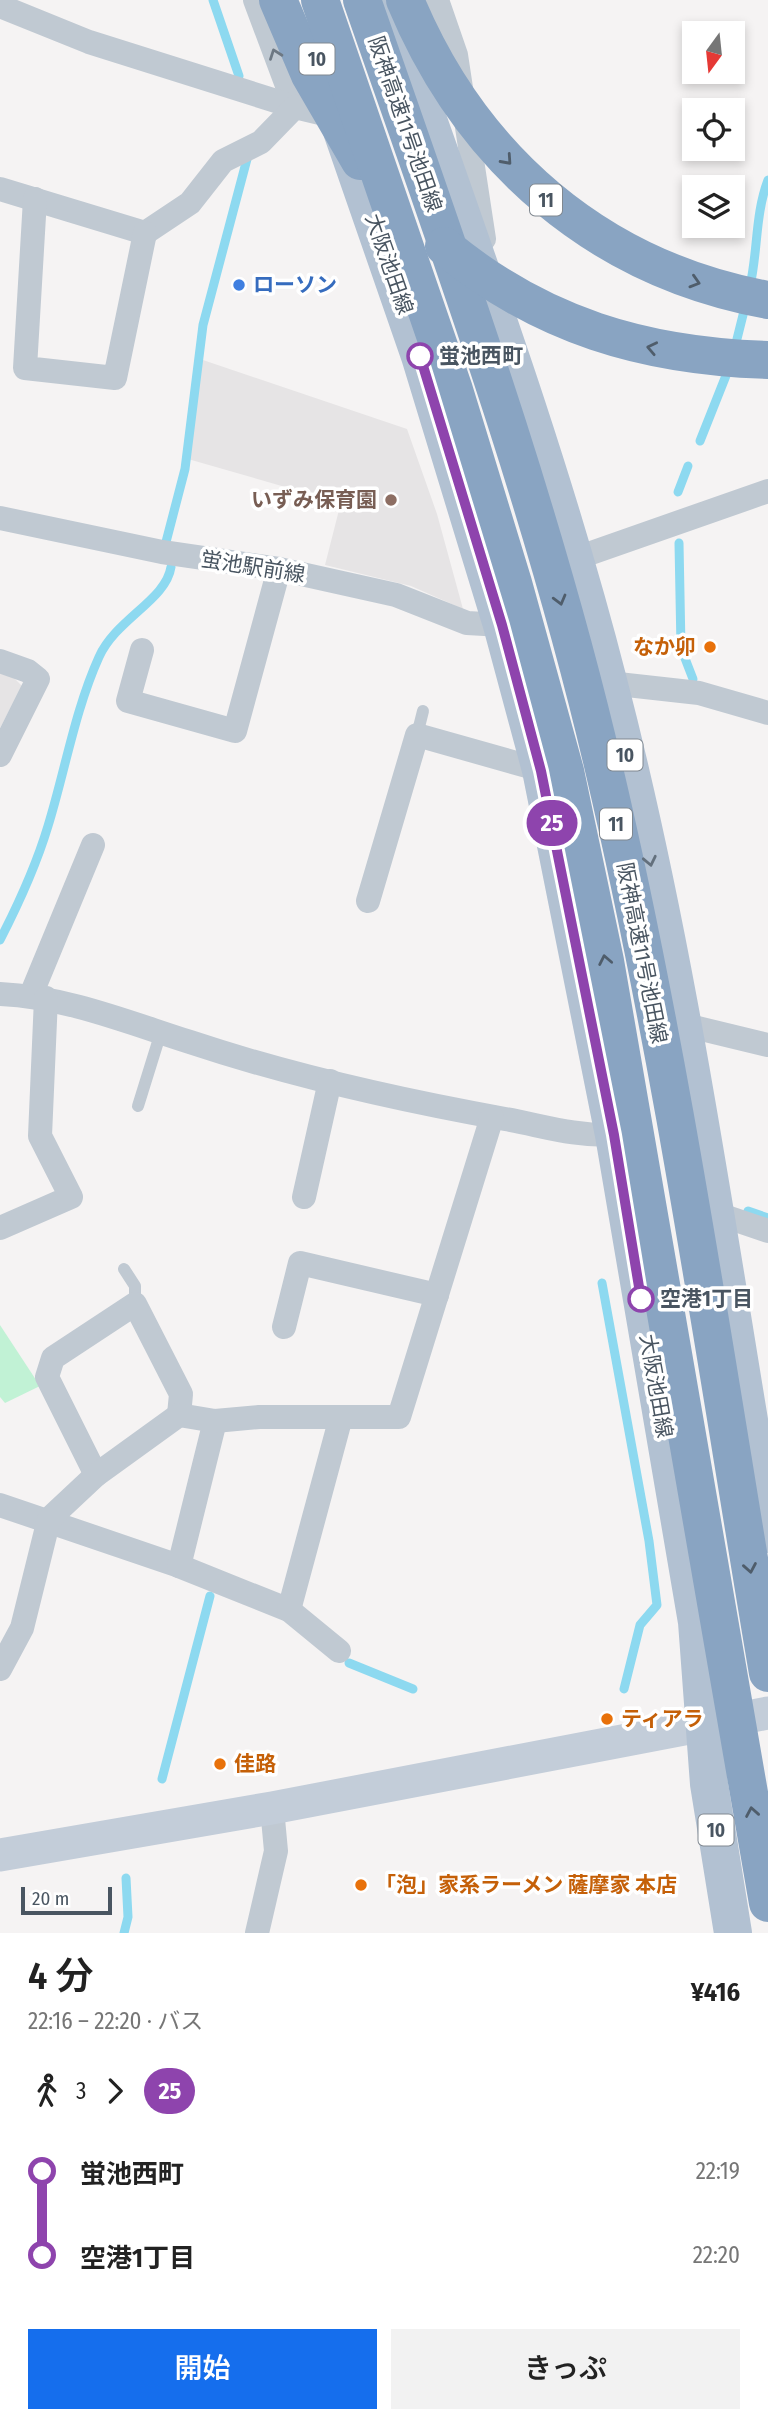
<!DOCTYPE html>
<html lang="ja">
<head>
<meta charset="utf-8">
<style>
  :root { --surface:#fff; --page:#f2f2f2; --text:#222; --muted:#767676; --accent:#156eed }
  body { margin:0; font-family:"Fira Sans Condensed","Noto Sans JP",sans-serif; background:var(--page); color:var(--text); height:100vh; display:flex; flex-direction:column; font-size:26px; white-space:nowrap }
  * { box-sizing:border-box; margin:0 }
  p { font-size:23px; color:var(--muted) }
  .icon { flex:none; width:38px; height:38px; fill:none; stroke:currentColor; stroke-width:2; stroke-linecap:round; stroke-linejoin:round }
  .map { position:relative; height:1933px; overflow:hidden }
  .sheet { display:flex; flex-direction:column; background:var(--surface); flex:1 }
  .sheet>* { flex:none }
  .badge { padding:0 14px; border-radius:23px; font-size:24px; line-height:46px }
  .needle { width:46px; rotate:195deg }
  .tools { position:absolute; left:682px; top:21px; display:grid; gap:14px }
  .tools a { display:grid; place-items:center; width:63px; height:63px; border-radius:0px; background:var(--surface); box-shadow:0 4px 10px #0003; font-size:35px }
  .scale { position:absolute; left:21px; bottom:18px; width:91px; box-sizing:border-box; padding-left:7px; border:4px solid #495561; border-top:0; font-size:19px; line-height:24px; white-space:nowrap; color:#495561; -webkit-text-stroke:5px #fff; paint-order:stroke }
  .map>.badge { position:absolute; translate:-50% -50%; box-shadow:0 0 0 4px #fff }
  .legs { display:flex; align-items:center; gap:10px; height:77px; padding:0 28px; font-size:23px }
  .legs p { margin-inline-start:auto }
  .headline { display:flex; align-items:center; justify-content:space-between; height:119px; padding:0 28px }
  h1 { font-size:38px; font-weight:600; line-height:52px }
  .cta { display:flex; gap:14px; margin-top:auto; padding:14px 28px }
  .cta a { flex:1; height:80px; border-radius:0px; background:var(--accent); color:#fff; font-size:28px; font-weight:600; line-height:80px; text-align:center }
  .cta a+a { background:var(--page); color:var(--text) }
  ul { padding:0 28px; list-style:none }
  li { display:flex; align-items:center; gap:24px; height:84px; font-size:26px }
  li i { display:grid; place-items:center; width:10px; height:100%; margin:0 9px; background:currentColor }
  li i::after { content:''; width:18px; height:18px; margin:-9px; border:5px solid; border-radius:50%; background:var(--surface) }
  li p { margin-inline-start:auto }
  li:first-child i { background:linear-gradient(#0000 50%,currentColor 0) }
  li:last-child i { background:linear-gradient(currentColor 50%,#0000 0) }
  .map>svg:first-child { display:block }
  .education { fill:#e6e4e5 }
  .green { fill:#c1f2d5 }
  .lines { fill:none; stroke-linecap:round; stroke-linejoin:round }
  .stream { stroke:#8dd9f0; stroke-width:9 }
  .lane { stroke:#c0c9d2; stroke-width:12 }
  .street { stroke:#c0c9d2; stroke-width:24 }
  .secondary { stroke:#c3cdd9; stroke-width:33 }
  .primary { stroke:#b2c1d2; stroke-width:38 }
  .highway { stroke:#89a4c2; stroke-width:38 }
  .oneway { stroke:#6d7883 }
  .oneway2 { stroke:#4f5d6b }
  .oneway3 { stroke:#63707d }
  .line-1-casing { stroke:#fff; stroke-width:16 }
  .line-1 { stroke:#8e44ad; stroke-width:10 }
  .shop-dot { fill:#3f7fe0; stroke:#fff; stroke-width:2.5 }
  .stop-1-dot { fill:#fff; stroke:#8e44ad; stroke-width:3.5 }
  .education-dot { fill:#8d6e63; stroke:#fff; stroke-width:2.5 }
  .food-dot { fill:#e8710a; stroke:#fff; stroke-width:2.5 }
  .labels { text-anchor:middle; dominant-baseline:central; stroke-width:7; stroke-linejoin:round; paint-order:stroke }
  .shield { fill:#fff; stroke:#808890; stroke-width:2 }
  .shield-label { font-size:19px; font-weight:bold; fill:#495561 }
  .street-label { font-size:21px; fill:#495561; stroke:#fff }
  .shop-label { font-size:21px; font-weight:bold; fill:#366cbe; stroke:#fff; text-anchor:start }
  .stop-label { font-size:21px; font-weight:bold; fill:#495561; stroke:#fff; text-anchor:start }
  .education-label { font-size:21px; font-weight:bold; fill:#785e54; stroke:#fff; text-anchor:end }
  .food-label { font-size:21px; font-weight:bold; fill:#c56008; stroke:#fff; text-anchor:start }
</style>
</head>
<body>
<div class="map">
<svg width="768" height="1933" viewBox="0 0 768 1933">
  <rect width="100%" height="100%" fill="#f5f3f3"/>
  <!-- education -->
  <g class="education">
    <path d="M200,359L407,429L437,514L463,609L411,586L325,565L339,510L337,502L188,459Z"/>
    <path d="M0,672L12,676L22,686L0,728Z"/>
  </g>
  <!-- green -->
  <path class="green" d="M0,1325L40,1386L5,1403L0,1397Z"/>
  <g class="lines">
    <!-- stream -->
    <g class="stream">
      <path d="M213,0L239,76"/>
      <path d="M750,286C758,251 755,214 768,180"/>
      <path d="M735,347L746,303"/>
      <path d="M700,441L729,368"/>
      <path d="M678,492L688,466"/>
      <path d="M166,542L185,469L203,325L247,159"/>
      <path d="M679,543L681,648L693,679"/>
      <path d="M0,940C19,903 36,866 48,826C65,771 75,710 99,657C116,619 166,600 171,567"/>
      <path d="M748,1211L768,1218"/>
      <path d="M602,1283L649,1541L657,1605L640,1625L624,1689"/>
      <path d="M349,1663L413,1689"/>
      <path d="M162,1779L210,1596"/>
      <path d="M124,1933L128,1917L126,1878"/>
    </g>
    <!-- lane -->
    <g class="lane">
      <path d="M417,735L423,711"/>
      <path d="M138,1106L161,1032"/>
      <path d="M124,1269L135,1286V1304"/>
    </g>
    <!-- street -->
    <g class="street">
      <path d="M255,0L295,107"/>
      <path d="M437,0L456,55L484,239"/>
      <path d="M0,6L89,42L295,107L341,118"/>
      <path d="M0,189L145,233L190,203L223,161L261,142L295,107"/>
      <path d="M35,199L25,368L115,378L145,233"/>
      <path d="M0,518L162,552L279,569L396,595L467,623L502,625"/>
      <path d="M574,559L768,491"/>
      <path d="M142,650L128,701L235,731L279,569"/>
      <path d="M0,661L28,671L38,679L0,755"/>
      <path d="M609,683L699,693L768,713"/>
      <path d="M368,901L417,735L541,770"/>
      <path d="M0,994C66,997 127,1022 190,1042C292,1076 399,1100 505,1119C544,1126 573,1136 614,1135"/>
      <path d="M31,995L93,845"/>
      <path d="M681,1024L768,1045"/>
      <path d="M304,1197L330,1081"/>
      <path d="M712,1212L768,1231"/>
      <path d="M0,1228L71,1197L40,1136L46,998"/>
      <path d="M284,1327L300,1263L437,1295"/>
      <path d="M96,1475L47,1377L53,1358L135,1304L181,1394L179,1415"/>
      <path d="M0,1505L179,1566L289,1610L339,1651"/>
      <path d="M179,1566L215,1421"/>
      <path d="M289,1610L341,1417"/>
      <path d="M0,1669L22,1628L49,1519L96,1475L179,1415L215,1421L259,1417H399L492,1117"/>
      <path d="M257,1933L276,1851L272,1808"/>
    </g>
    <!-- secondary -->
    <path class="secondary" d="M0,1855L272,1808L768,1713"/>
    <!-- primary -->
    <g class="primary">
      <path d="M386,0C464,225 549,450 608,681C681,961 719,1249 768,1534"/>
      <path d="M342,131L420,356L502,625L541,770L614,1135L697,1622L709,1784L733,1933"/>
    </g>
    <!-- highway -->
    <g class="highway">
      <path d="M278,0L310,75L360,161"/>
      <path d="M320,0L454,390L513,583L565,771L605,961L768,1903"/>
      <path d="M362,0C450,253 543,507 604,769C674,1067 717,1372 768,1673"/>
      <path d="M405,0C471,159 598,269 768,300"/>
      <path d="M444,246C541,326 644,356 768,360"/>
    </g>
  </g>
  <!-- one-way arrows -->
  <defs><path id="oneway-chevron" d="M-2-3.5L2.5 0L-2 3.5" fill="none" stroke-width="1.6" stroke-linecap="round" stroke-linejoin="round" transform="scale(1.75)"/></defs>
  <use class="oneway" href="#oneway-chevron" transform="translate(275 54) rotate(-110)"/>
  <g class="oneway2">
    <use href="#oneway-chevron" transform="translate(507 160) rotate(48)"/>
    <use href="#oneway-chevron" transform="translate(695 282) rotate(17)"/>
    <use href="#oneway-chevron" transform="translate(652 348) rotate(-168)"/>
    <use href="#oneway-chevron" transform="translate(560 600) rotate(75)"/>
    <use href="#oneway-chevron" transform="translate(605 960) rotate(-101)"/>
    <use href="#oneway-chevron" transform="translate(750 1568) rotate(80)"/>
    <use href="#oneway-chevron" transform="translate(752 1812) rotate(-100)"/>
  </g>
  <use class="oneway3" href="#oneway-chevron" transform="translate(650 861) rotate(78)"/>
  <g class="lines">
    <defs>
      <path id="line-1" d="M420,356L502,625L541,771L614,1135L641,1299"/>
    </defs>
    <!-- line-1 casing -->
    <use href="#line-1" class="line-1-casing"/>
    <!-- line-1 -->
    <use href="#line-1" class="line-1"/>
  </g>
  <!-- markers -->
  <circle class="shop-dot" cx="239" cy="285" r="7"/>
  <g class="stop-1-dot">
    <circle cx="420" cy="356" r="12"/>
    <circle cx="641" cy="1299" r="12"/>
  </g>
  <circle class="education-dot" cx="391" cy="500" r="7"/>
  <g class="food-dot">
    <circle cx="710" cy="647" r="7"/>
    <circle cx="607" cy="1719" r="7"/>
    <circle cx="220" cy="1764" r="7"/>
    <circle cx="361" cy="1885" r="7"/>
  </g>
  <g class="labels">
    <!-- shield labels -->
    <g class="shield">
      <rect x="299.5" y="43.5" width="35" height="31" rx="5"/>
      <rect x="530" y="184.5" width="32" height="31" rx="5"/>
      <rect x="607.5" y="739.5" width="35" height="31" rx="5"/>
      <rect x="600" y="808.5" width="32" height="31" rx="5"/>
      <rect x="698.5" y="1814.5" width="35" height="31" rx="5"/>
    </g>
    <g class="shield-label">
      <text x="317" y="59">10</text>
      <text x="546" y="200">11</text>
      <text x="625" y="755">10</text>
      <text x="616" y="824">11</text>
      <text x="716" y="1830">10</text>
    </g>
    <!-- street labels -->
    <g class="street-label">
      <text transform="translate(405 124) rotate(71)">阪神高速11号池田線</text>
      <text transform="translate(389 264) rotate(71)">大阪池田線</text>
      <text transform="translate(253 567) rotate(9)">蛍池駅前線</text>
      <text transform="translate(642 953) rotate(79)">阪神高速11号池田線</text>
      <text transform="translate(656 1386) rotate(80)">大阪池田線</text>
    </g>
    <!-- shop labels -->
    <g class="shop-label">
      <text x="253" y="285">ローソン</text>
    </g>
    <!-- stop labels -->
    <g class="stop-label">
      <text x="439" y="356">蛍池西町</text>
      <text x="660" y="1299">空港1丁目</text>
    </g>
    <!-- education labels -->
    <g class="education-label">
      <text x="377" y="500">いずみ保育園</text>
    </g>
    <!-- food labels -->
    <g class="food-label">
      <text x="696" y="647" text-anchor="end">なか卯</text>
      <text x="621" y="1719">ティアラ</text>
      <text x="234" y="1764">佳路</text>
      <text x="375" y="1885">「泡」家系ラーメン 薩摩家 本店</text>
    </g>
  </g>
</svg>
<div class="tools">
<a><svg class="needle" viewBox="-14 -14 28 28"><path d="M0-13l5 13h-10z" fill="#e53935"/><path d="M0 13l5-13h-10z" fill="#767676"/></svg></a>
<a><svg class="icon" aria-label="locate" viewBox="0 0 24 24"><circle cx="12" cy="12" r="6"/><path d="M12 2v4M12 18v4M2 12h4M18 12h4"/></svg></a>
<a><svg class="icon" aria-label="layers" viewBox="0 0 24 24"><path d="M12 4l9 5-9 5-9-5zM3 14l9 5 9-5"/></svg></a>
</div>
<div class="scale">20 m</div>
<b class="badge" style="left:552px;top:823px;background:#8e44ad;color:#fff">25</b>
</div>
<section class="sheet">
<div class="headline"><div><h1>4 分</h1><p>22:16 – 22:20 · バス</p></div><b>¥416</b></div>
<div class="legs"><svg class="icon" aria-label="walk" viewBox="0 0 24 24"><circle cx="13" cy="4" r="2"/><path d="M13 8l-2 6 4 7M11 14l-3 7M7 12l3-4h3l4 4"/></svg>3<svg class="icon" aria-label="forward" viewBox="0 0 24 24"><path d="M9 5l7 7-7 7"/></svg><b class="badge" style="background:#8e44ad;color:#fff">25</b></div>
<ul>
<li><i style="color:#8e44ad"></i><b>蛍池西町</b><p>22:19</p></li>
<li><i style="color:#8e44ad"></i><b>空港1丁目</b><p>22:20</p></li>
</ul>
<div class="cta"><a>開始</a><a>きっぷ</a></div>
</section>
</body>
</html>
